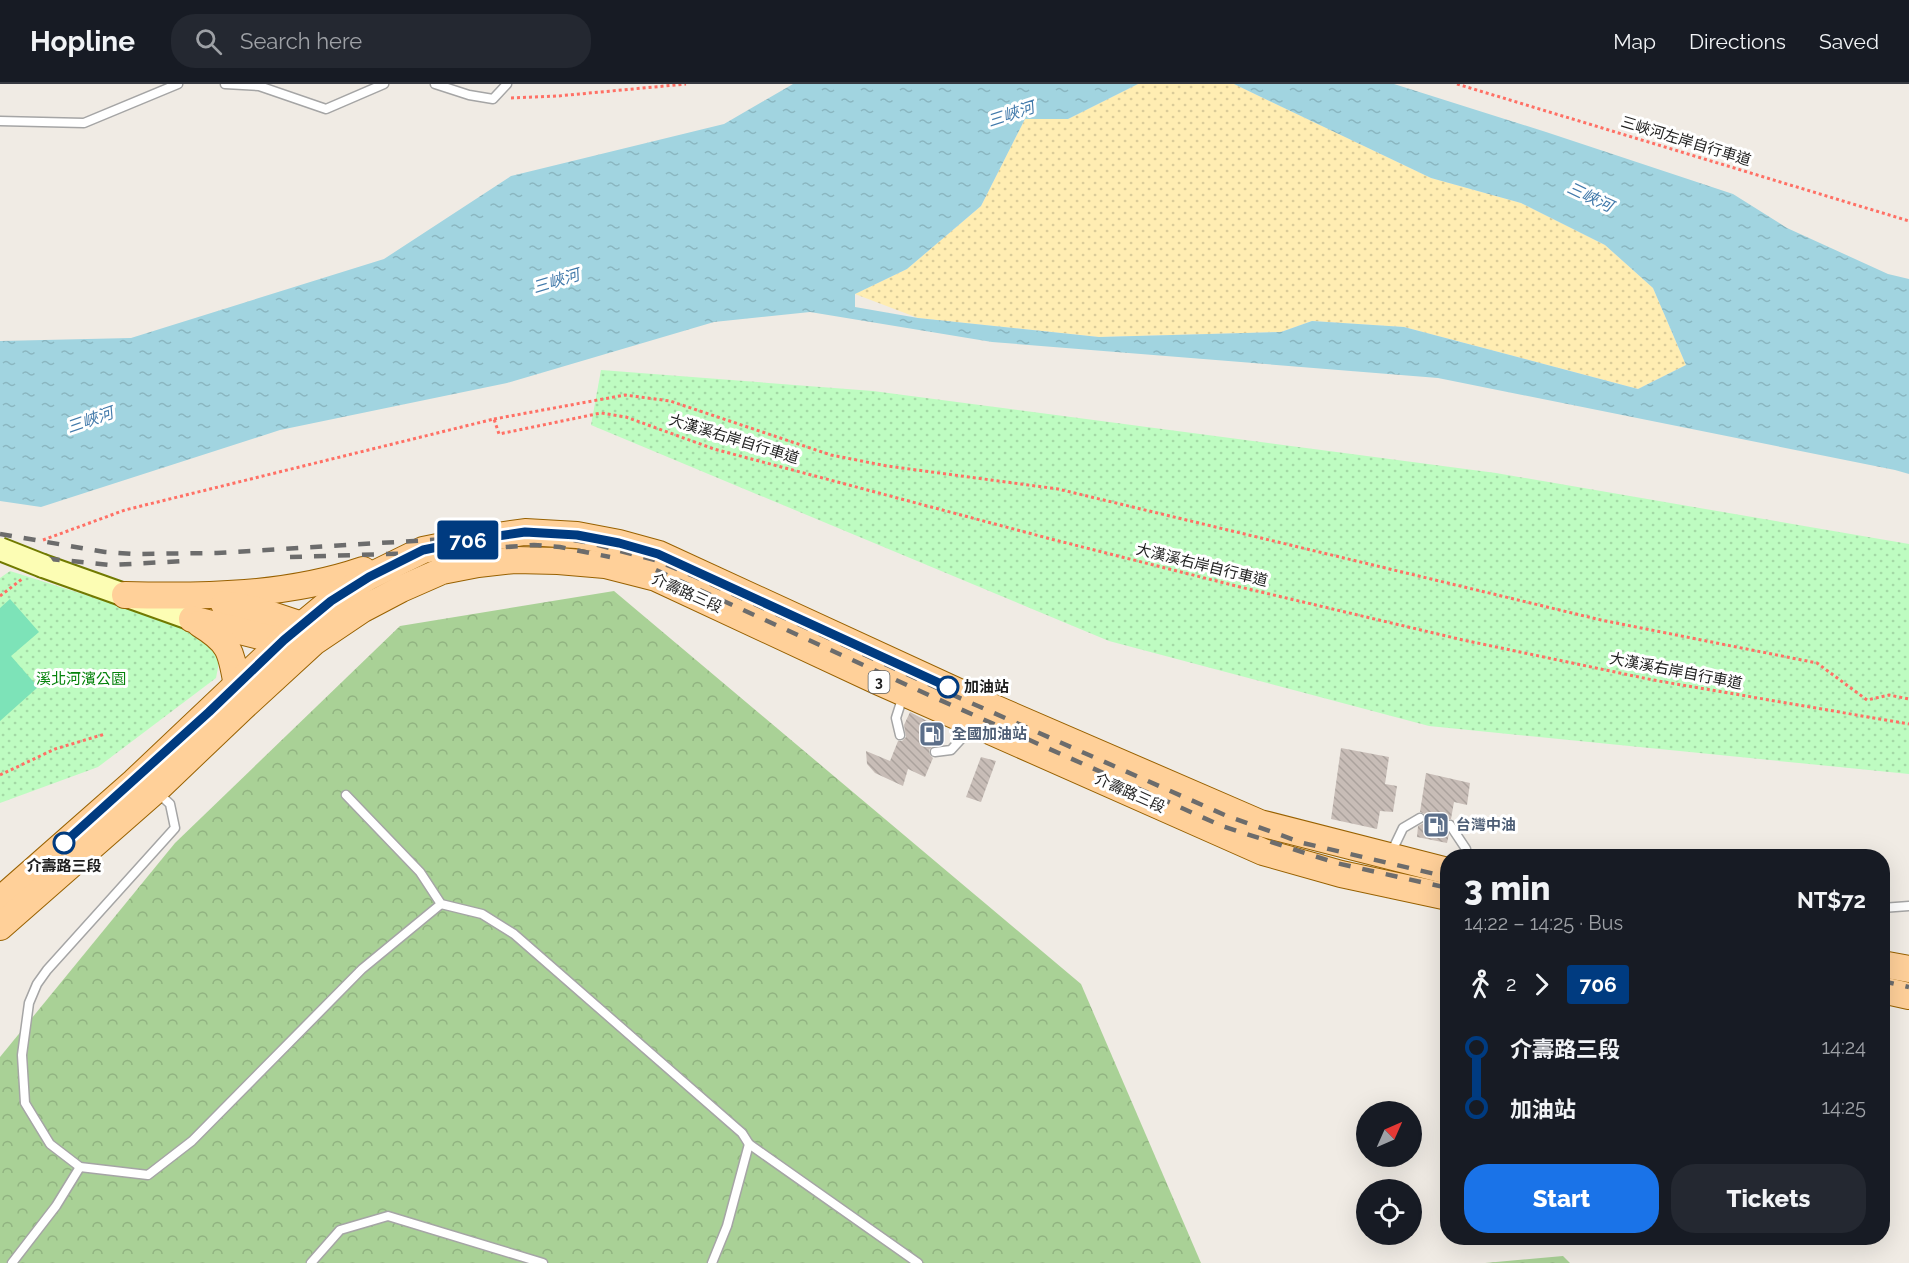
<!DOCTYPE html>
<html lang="en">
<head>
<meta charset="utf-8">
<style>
  :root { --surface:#171b24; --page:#242831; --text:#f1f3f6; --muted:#9ea1a6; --line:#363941; --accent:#1a73e8 }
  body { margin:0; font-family:Raleway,"Noto Sans TC",sans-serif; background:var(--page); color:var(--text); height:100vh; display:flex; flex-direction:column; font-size:22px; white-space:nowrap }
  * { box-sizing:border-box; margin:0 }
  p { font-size:20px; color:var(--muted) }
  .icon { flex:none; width:33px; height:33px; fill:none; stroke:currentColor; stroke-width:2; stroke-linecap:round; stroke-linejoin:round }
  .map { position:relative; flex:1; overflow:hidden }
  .drawer { position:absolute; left:1440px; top:765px; width:450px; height:396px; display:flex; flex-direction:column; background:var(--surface); border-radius:24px; box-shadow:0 6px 24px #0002 }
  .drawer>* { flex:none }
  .badge { padding:0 12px; border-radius:4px; font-size:21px; line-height:39px }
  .needle { width:39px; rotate:45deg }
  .tools { position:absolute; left:1356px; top:1017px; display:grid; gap:12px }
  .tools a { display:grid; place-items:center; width:66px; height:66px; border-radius:50%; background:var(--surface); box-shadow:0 6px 24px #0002; font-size:30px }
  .map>.badge { position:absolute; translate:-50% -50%; box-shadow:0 0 0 3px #fff }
  .legs { display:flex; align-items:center; gap:9px; height:66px; padding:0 24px; font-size:20px }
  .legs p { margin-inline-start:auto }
  .overview { display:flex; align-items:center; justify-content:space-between; height:102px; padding:0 24px }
  h1 { font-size:33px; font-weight:800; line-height:45px }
  .cta { display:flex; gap:12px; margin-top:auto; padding:12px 24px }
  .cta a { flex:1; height:69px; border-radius:24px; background:var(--accent); color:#fff; font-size:24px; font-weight:800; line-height:69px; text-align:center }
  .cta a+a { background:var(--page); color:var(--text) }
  ul { padding:0 24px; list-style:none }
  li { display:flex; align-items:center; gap:21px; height:60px; font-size:22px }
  li i { display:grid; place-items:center; width:9px; height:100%; margin:0 8px; background:currentColor }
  li i::after { content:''; width:15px; height:15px; margin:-8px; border:4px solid; border-radius:50%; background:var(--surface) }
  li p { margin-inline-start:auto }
  li:first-child i { background:linear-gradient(#0000 50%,currentColor 0) }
  li:last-child i { background:linear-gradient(currentColor 50%,#0000 0) }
  header { display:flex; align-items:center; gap:36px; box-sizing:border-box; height:84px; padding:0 30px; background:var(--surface); border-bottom:2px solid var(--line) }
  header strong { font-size:28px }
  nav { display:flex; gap:33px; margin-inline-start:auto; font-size:21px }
  .search { width:420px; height:54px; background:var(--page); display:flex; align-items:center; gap:15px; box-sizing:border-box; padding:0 21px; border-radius:24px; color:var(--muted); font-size:22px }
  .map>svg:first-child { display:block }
  .forest { fill:url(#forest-crowns) }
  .sand { fill:url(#sand-dots) }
  .park { fill:url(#park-dots) }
  .pitch { fill:#7de3b8 }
  .water { fill:url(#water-ripples) }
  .building { fill:url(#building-back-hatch) }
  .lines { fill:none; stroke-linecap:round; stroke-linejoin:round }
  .lane-casing { stroke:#a5a5a5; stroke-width:11 }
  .secondary-casing { stroke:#717a00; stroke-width:26 }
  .primary-casing { stroke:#986100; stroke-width:28 }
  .path { stroke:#ff7065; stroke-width:3; stroke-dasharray:3 3; stroke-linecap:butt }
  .lane { stroke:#fff; stroke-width:8 }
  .secondary { stroke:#fcfdb4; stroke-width:22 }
  .primary { stroke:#ffd099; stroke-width:26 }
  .rail { stroke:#6c6c6c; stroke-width:4.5; stroke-dasharray:12 12; stroke-linecap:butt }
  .secondary-bridge-casing { stroke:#717a00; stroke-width:26; stroke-linecap:butt }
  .secondary-bridge { stroke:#fcfdb4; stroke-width:22 }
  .line-1-casing { stroke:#fff; stroke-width:14 }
  .line-1 { stroke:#003b80; stroke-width:9 }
  .stop-1-dot { fill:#fff; stroke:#003b80; stroke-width:3 }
  .labels { text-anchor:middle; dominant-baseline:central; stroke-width:6; stroke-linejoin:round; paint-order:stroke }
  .shield { fill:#fff; stroke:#626262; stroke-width:1.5 }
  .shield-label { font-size:14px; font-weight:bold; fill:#1e1e1e }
  .street-label { font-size:15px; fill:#1e1e1e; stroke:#fff }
  .park-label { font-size:15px; fill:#05830b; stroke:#fff }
  .stop-label { font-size:15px; font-weight:bold; fill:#1e1e1e; stroke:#fff; text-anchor:start }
  .service-label { font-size:15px; font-weight:bold; fill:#4e5e75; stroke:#fff; text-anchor:start }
  .water-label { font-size:16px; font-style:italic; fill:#427aab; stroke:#fff }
</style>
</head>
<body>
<header>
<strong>Hopline</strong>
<div class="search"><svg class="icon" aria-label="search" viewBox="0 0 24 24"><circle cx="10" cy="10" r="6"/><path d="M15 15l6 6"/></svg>Search here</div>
<nav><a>Map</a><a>Directions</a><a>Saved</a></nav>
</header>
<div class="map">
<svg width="1909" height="1179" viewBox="0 0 1909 1179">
  <defs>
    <pattern id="forest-crowns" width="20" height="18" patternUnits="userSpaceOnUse" patternTransform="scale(1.5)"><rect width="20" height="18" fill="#a9d196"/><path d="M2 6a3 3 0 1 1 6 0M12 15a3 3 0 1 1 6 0" fill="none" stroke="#91b381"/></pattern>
    <pattern id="sand-dots" width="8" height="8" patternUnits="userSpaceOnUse" patternTransform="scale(1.5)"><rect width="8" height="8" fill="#ffedb2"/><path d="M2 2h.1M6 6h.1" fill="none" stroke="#dacb99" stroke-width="1.8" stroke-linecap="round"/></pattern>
    <pattern id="park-dots" width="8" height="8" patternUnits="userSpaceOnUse" patternTransform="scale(1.5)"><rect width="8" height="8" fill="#befcc1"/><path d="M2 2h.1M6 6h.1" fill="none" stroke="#a3d8a5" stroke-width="1.8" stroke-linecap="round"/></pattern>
    <pattern id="water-ripples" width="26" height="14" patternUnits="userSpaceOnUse" patternTransform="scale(1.5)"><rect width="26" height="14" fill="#a1d4e0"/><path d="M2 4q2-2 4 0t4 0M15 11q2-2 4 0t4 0" fill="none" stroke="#8ab6c0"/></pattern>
    <pattern id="building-back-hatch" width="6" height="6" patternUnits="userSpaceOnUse" patternTransform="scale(1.5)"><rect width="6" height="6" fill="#c8bdb7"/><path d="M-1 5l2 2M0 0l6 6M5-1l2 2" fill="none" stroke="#aba29d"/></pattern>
  </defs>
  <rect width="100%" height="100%" fill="#f0ebe4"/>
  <!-- forest -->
  <g class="forest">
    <path d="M614,507L1081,900L1201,1179H0V973L175,759L400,542Z"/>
    <path d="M1563,1172L1570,1179H1485Z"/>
  </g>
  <!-- sand -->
  <path class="sand" d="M1138,0H1234L1431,94L1521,119L1605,161L1653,204L1686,281L1638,305L1404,243L1312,237L1281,248L1099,253L918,234L855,210L907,185L981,122L1025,35H1068Z"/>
  <!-- park -->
  <g class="park">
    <path d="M601,286L873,307L1496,389L1909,460V690L1429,642L1109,557L591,341Z"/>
    <path d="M10,487L199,547L221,568L216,594L98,683L0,719V494Z"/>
  </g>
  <!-- pitch -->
  <path class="pitch" d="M10,515L39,548L11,572L38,603L0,637V524Z"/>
  <!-- water -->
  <path class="water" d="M793,0H1138L1068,35H1025L981,122L907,185L855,210V223L918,234L1099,253L1281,248L1312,237L1404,243L1638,305L1686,281L1653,204L1605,161L1521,119L1431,94L1234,0H1394L1546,48L1733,110L1787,144L1888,190L1909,195V390L1895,386L1438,294L992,258L810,228L714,238L507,299L280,346L41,423L0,417V257L131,254L384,175L511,92L724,40Z"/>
  <!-- building -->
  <g class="building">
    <path d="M910,628L944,646L938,661L932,663L929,666L930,671L933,674L925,693L908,685L903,702L875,689L867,680L866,667L890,677L898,657H902L906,653L904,641Z"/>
    <path d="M1341,664L1389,673L1385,700L1397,702L1393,728L1380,727L1377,745L1331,735Z"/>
    <path d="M981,673L996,677L981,718L966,713Z"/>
    <path d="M1426,689L1470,699L1467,721L1454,718L1451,735H1447L1444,739V744L1449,750L1447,759L1417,753L1418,742L1424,739L1426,735L1425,730L1420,728Z"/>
  </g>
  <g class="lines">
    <defs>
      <g id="lane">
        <path d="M225,0L259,2L326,25L384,0"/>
        <path d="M435,0L469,11L493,15L507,0"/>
        <path d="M0,37L84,39L178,0"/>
        <path d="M900,651L896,634L903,612"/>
        <path d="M935,668L951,666L972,643"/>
        <path d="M157,708L170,720L175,744L47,886L37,900L29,919L22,971L25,1019L50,1060L80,1083L148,1091L192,1057L362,885L441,820"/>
        <path d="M346,711L420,788L441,820L482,830L514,850L742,1049L749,1060L918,1179"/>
        <path d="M1450,741L1466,765V772"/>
        <path d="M1391,769L1403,744L1420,734"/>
        <path d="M1882,824L1909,822"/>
        <path d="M12,1179L56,1122L80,1083"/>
        <path d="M311,1179L340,1146L388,1132L543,1179"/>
        <path d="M712,1179L727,1142L749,1060"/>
      </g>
      <path id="secondary" d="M43,482L192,535"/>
      <g id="primary">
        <path d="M125,511C204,513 287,512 363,486"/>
        <path d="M224,520L257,526L302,541"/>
        <path d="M192,535L268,554L297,557"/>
        <path d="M200,540C231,559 231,568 237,602"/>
        <path d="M0,816L134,698L284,556L331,517L368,493L423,466L477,455L525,448L577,451L619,459L659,470L985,620L1260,739L1448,787"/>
        <path d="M0,843L155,707L242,624L314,558L363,525L401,505L442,487L478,480L515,476L558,477L605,481L656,494L877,597L1263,768L1341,790L1448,813"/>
        <path d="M1882,880L1909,885"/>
        <path d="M1882,906L1909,912"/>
      </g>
    </defs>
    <!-- lane casing -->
    <use href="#lane" class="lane-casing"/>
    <!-- secondary casing -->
    <use href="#secondary" class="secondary-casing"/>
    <!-- primary casing -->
    <use href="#primary" class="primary-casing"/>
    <!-- path -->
    <g class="path">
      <path d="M1457,0L1909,137"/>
      <path d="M511,14L558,12L686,0"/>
      <path d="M494,335L625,311L670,317L831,371L887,382L1058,405L1601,536L1817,579L1867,616L1889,611L1909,615"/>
      <path d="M43,456L125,426L494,335L499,350L601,329L626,333L714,365L1051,455L1240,503L1463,556L1653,596L1909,640"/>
      <path d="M0,512L22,495"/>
      <path d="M0,691L55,665L105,650"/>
    </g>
    <!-- lane -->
    <use href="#lane" class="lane"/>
    <!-- secondary -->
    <use href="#secondary" class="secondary"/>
    <!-- primary -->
    <use href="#primary" class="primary"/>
    <!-- rail -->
    <g class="rail">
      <path d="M0,450L105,468L135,470L217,469L494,452L553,453L586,458L655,476L696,493L935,603L1227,732L1303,759L1448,793"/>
      <path d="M0,470L111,481L185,477"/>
      <path d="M290,473L423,469L534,461L560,463L610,473"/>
      <path d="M656,486L931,612L1222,742L1336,779L1448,804"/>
      <path d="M1882,897L1909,903"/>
    </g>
    <defs>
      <path id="secondary-bridge" d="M0,465L43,482"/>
    </defs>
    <!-- secondary-bridge casing -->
    <use href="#secondary-bridge" class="secondary-bridge-casing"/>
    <!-- secondary-bridge -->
    <use href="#secondary-bridge" class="secondary-bridge"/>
  </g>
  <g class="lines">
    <defs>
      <path id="line-1" d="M64,759L209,628L284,556L331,517L369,493L423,466L477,455L525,448L577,451L619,459L658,470L948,603"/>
    </defs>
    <!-- line-1 casing -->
    <use href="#line-1" class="line-1-casing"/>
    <!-- line-1 -->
    <use href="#line-1" class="line-1"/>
  </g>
  <!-- icons -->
  <defs>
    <symbol id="fuel-square" viewBox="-11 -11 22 22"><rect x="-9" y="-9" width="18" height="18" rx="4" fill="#5c6f8a" stroke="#fff"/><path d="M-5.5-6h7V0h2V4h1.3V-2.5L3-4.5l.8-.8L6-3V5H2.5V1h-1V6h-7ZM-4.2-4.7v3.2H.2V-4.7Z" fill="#fff"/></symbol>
  </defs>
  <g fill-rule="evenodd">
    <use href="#fuel-square" x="917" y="635" width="30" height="30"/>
    <use href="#fuel-square" x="1421" y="726" width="30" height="30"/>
  </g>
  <!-- markers -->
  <g class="stop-1-dot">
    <circle cx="948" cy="603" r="10"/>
    <circle cx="64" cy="759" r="10"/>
  </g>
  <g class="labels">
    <!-- shield labels -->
    <rect class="shield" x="868.5" y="587" width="21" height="22" rx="4.5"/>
    <g class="shield-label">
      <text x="879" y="598">3</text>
    </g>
    <!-- street labels -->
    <g class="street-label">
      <text transform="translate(1686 57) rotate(17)">三峽河左岸自行車道</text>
      <text transform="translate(734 355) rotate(17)">大漢溪右岸自行車道</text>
      <text transform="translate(1202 481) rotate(14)">大漢溪右岸自行車道</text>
      <text transform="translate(687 509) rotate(24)">介壽路三段</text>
      <text transform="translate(1676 587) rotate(11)">大漢溪右岸自行車道</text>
      <text transform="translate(1130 709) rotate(24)">介壽路三段</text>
    </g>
    <!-- park labels -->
    <g class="park-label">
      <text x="81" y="595">溪北河濱公園</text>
    </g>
    <!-- stop labels -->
    <g class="stop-label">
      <text x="964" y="603">加油站</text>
      <text x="64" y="782" text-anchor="middle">介壽路三段</text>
    </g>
    <!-- service labels -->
    <g class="service-label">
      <text x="952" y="650">全國加油站</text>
      <text x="1456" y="741">台灣中油</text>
    </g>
    <!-- water labels -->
    <g class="water-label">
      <text transform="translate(1011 30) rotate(-18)">三峽河</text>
      <text transform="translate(1590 113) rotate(25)">三峽河</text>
      <text transform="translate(556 197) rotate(-17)">三峽河</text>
      <text transform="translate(90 336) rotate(-19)">三峽河</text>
    </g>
  </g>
</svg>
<div class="tools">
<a><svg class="needle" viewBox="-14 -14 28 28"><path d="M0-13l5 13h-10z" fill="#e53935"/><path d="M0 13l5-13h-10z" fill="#9ea1a6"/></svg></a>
<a><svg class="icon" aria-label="locate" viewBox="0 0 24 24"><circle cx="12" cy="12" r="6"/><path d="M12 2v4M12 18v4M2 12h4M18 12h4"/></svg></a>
</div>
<b class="badge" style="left:468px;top:456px;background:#003b80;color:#fff">706</b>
<section class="drawer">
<div class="overview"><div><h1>3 min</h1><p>14:22 – 14:25 · Bus</p></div><b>NT$72</b></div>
<div class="legs"><svg class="icon" aria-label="walk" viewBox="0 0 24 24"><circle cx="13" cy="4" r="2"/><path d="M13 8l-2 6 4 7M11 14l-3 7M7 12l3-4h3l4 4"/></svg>2<svg class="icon" aria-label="forward" viewBox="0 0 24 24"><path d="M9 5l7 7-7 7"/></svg><b class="badge" style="background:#003b80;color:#fff">706</b></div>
<ul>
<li><i style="color:#003b80"></i><b>介壽路三段</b><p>14:24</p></li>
<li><i style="color:#003b80"></i><b>加油站</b><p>14:25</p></li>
</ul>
<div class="cta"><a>Start</a><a>Tickets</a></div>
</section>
</div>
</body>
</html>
